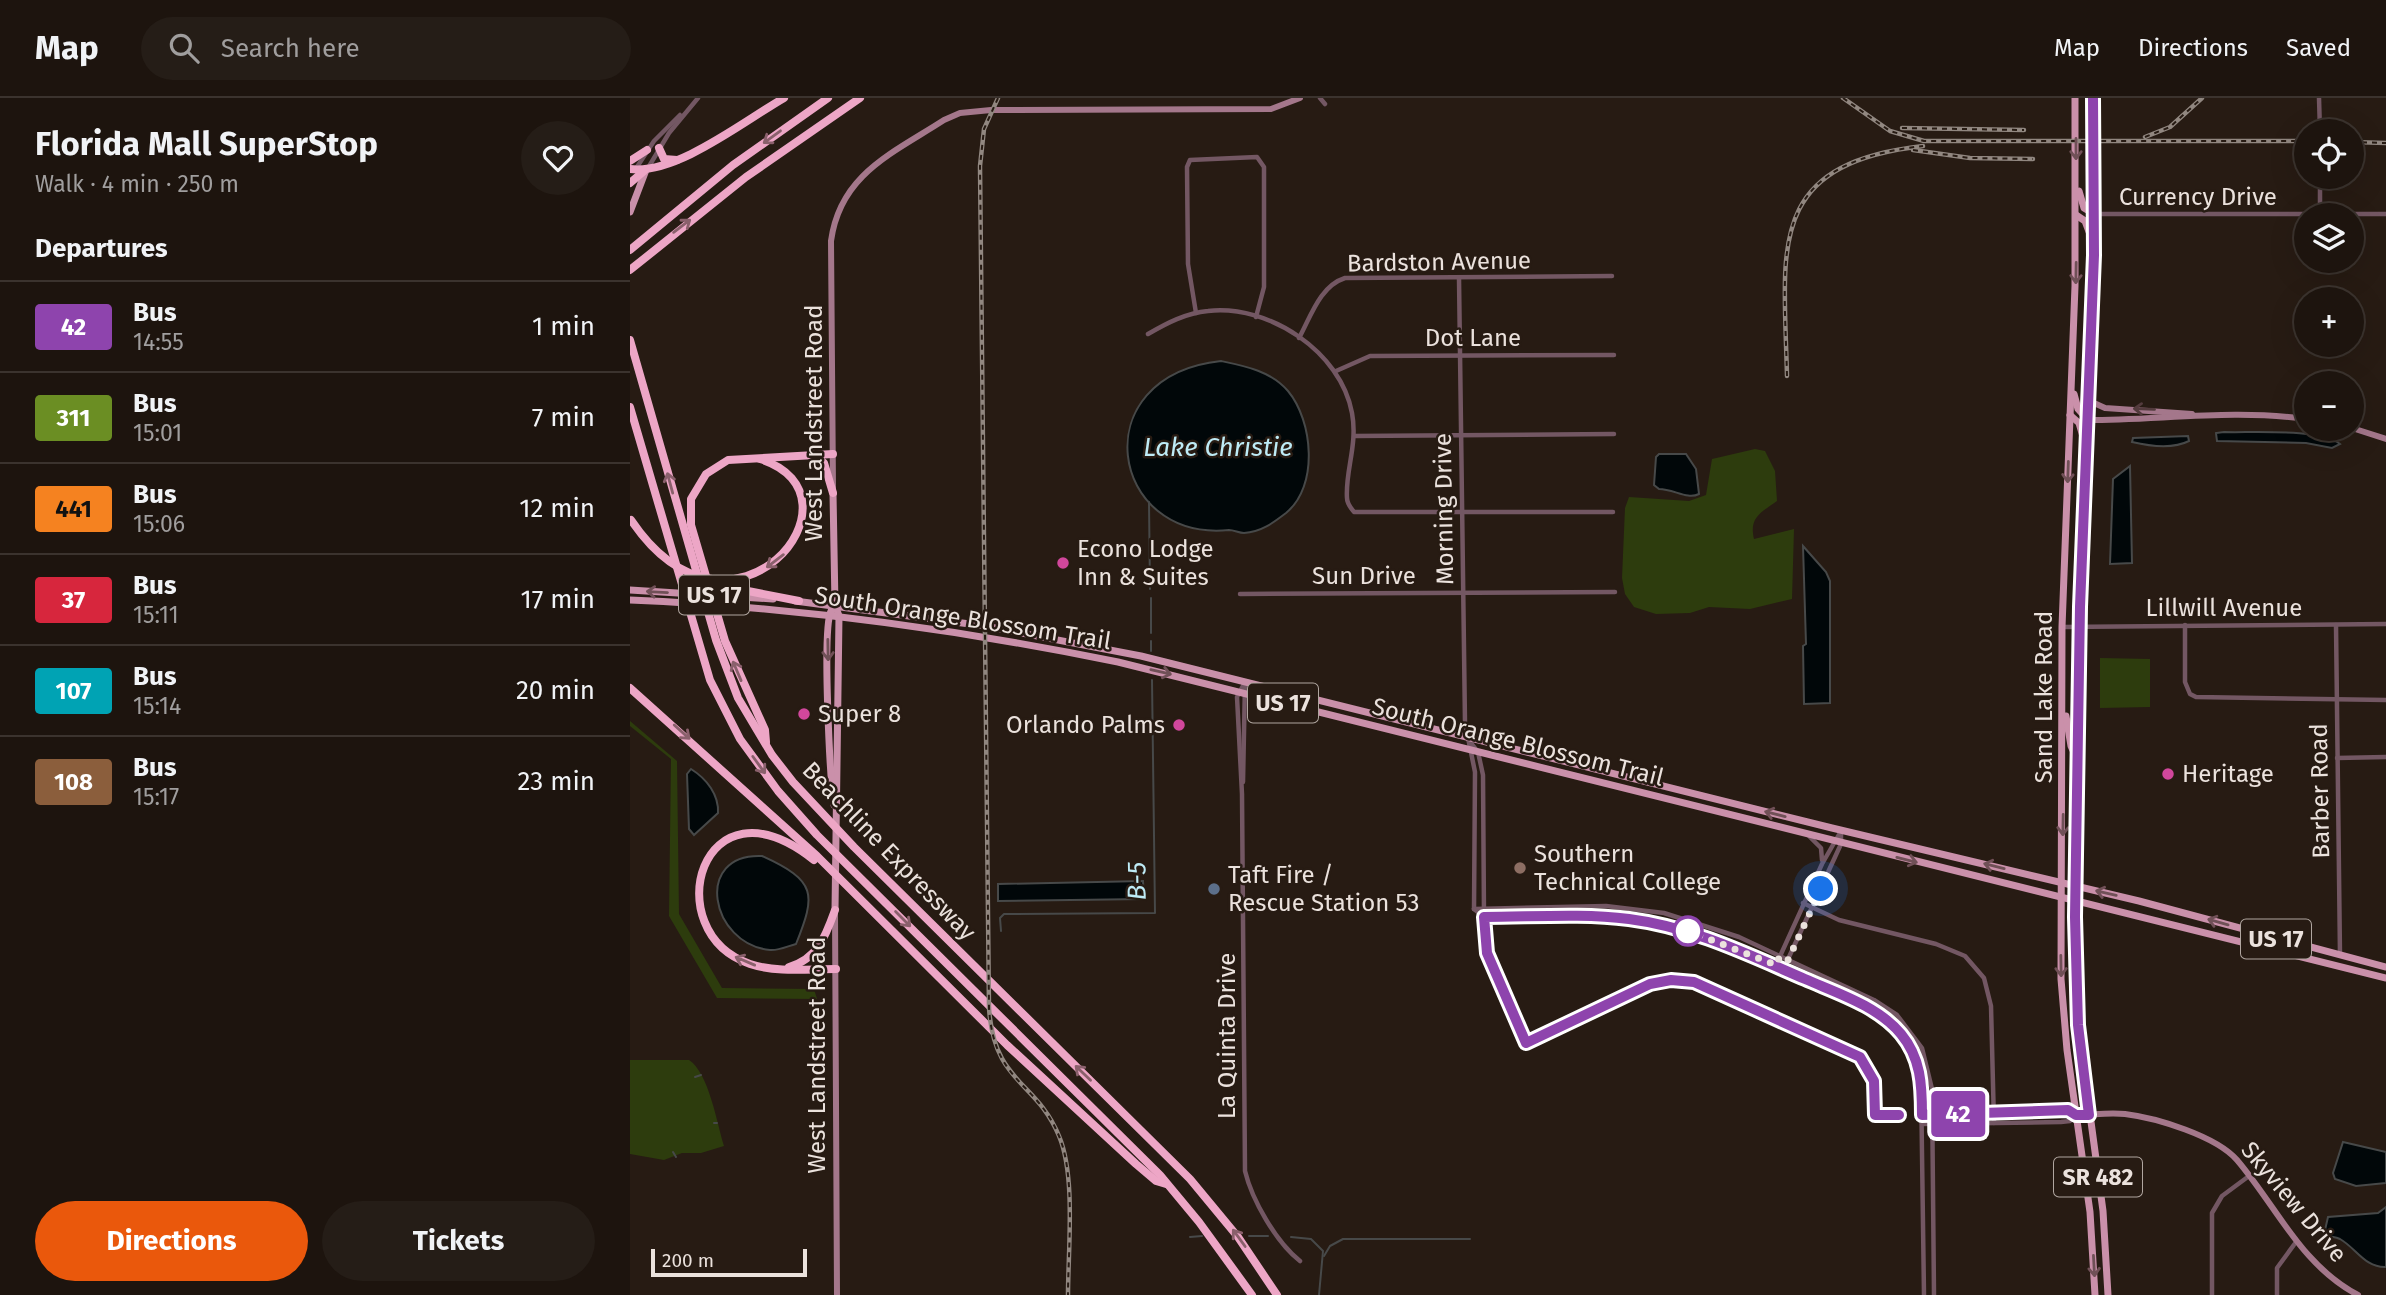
<!DOCTYPE html>
<html lang="en">
<head>
<meta charset="utf-8">
<style>
  :root { --surface:#1d140e; --page:#251d17; --text:#f1f3f6; --muted:#a09e9e; --line:#3b332e; --accent:#ea580c }
  body { margin:0; font-family:"Fira Sans",sans-serif; background:var(--page); color:var(--text); height:100vh; display:flex; flex-direction:column; font-size:26px; white-space:nowrap }
  * { box-sizing:border-box; margin:0 }
  p { font-size:23px; color:var(--muted) }
  .icon { flex:none; width:38px; height:38px; fill:none; stroke:currentColor; stroke-width:2; stroke-linecap:round; stroke-linejoin:round }
  .map { position:relative; flex:1; overflow:hidden }
  .side { display:flex; flex-direction:column; background:var(--surface); width:630px }
  .side>* { flex:none }
  .badge { padding:0 14px; border-radius:5px; font-size:24px; line-height:46px }
  .buttons { position:absolute; left:1664px; top:21px; display:grid; gap:14px }
  .buttons a { display:grid; place-items:center; width:70px; height:70px; border-radius:50%; background:var(--surface); box-shadow:0 7px 28px #0002,0 0 0 2px var(--line); font-size:35px }
  .scale { position:absolute; left:21px; bottom:18px; width:156px; box-sizing:border-box; padding-left:7px; border:4px solid #ebe2dd; border-top:0; font-size:19px; line-height:24px; white-space:nowrap; color:#ebe2dd; -webkit-text-stroke:5px #271b13; paint-order:stroke }
  .you { position:absolute; width:35px; height:35px; margin:-18px; border:5px solid #fff; border-radius:50%; background:#1a73e8; box-shadow:0 0 0 10px #1a73e833 }
  .map>.badge { position:absolute; translate:-50% -50%; box-shadow:0 0 0 4px #fff }
  h2 { padding:0 35px; font-size:26px; line-height:63px }
  .round { display:grid; place-items:center; flex:none; width:74px; height:74px; border-radius:37px; background:var(--page) }
  .head { display:flex; align-items:center; justify-content:space-between; height:119px; padding:0 35px }
  h1 { font-size:33px; font-weight:700; line-height:52px }
  .primary-button { display:flex; gap:14px; margin-top:auto; padding:14px 35px }
  .primary-button a { flex:1; height:80px; border-radius:42px; background:var(--accent); color:#fff; font-size:28px; font-weight:700; line-height:80px; text-align:center }
  .primary-button a+a { background:var(--page); color:var(--text) }
  ul { padding:0; list-style:none }
  li { display:flex; align-items:center; gap:21px; height:91px; padding:0 35px; border-top:2px solid var(--line) }
  li div { flex:1 }
  li b { display:block; font-size:26px }
  li em { font-style:normal }
  li .badge { min-width:77px; font-weight:700; text-align:center }
  header { display:flex; align-items:center; gap:42px; box-sizing:border-box; height:98px; padding:0 35px; background:var(--surface); border-bottom:2px solid var(--line) }
  header strong { font-size:33px }
  nav { display:flex; gap:38px; margin-inline-start:auto; font-size:24px }
  .search { width:490px; height:63px; background:var(--page); display:flex; align-items:center; gap:18px; box-sizing:border-box; padding:0 24px; border-radius:38px; color:var(--muted); font-size:26px }
  main { display:flex; flex:1; min-height:0 }
  .map>svg:first-child { display:block }
  .green { fill:#2d3c0d }
  .water { fill:#010709; stroke:#474949; stroke-width:2 }
  .lines { fill:none; stroke-linecap:round; stroke-linejoin:round }
  .stream { stroke:#474949; stroke-width:2 }
  .street { stroke:#735763; stroke-width:4.5 }
  .secondary { stroke:#a4778b; stroke-width:6 }
  .primary { stroke:#ca90aa; stroke-width:7 }
  .highway { stroke:#eda6c6; stroke-width:8 }
  .rail-casing { stroke:#918780; stroke-width:4.5 }
  .rail { stroke:#271b13; stroke-width:2; stroke-dasharray:5; stroke-linecap:butt }
  .oneway { stroke:#8a606c }
  .oneway2 { stroke:#705057 }
  .oneway3 { stroke:#533b3d }
  .line-casing { stroke:#fff; stroke-width:16 }
  .line { stroke:#8e44ad; stroke-width:10 }
  .walk { stroke:#ebe2dd; stroke-width:7; stroke-dasharray:0 12.6 }
  .hotel-dot { fill:#d1479c; stroke:#271b13; stroke-width:2.5 }
  .education-dot { fill:#8d6e63; stroke:#271b13; stroke-width:2.5 }
  .service-dot { fill:#5c6f8a; stroke:#271b13; stroke-width:2.5 }
  .stop-dot { fill:#fff; stroke:#8e44ad; stroke-width:3.5 }
  .labels { text-anchor:middle; dominant-baseline:central; stroke-width:5; stroke-linejoin:round; paint-order:stroke }
  .shield { fill:#271b13; stroke:#b0a6a0; stroke-width:2 }
  .shield-label { font-size:23px; font-weight:bold; fill:#ebe2dd }
  .street-label { font-size:24px; fill:#ebe2dd; stroke:#271b13 }
  .poi-label { font-size:24px; fill:#ebe2dd; stroke:#271b13; text-anchor:start }
  .water-label { font-size:26px; font-style:italic; fill:#beebf6; stroke:#271b13 }
</style>
</head>
<body>
<header>
<strong>Map</strong>
<div class="search"><svg class="icon" aria-label="search" viewBox="0 0 24 24"><circle cx="10" cy="10" r="6"/><path d="M15 15l6 6"/></svg>Search here</div>
<nav><a>Map</a><a>Directions</a><a>Saved</a></nav>
</header>
<main>
<section class="side">
<div class="head"><div><h1>Florida Mall SuperStop</h1><p>Walk · 4 min · 250 m</p></div><a class="round"><svg class="icon" aria-label="heart" viewBox="0 0 24 24"><path d="M12 20l-8-8c-3-5 5-10 8-4 3-6 11-1 8 4z"/></svg></a></div>
<h2>Departures</h2>
<ul>
<li><span class="badge" style="background:#8e44ad;color:#fff">42</span><div><b>Bus</b><p>14:55</p></div><em>1 min</em></li>
<li><span class="badge" style="background:#6b8e23;color:#fff">311</span><div><b>Bus</b><p>15:01</p></div><em>7 min</em></li>
<li><span class="badge" style="background:#f58220;color:#111">441</span><div><b>Bus</b><p>15:06</p></div><em>12 min</em></li>
<li><span class="badge" style="background:#d7263d;color:#fff">37</span><div><b>Bus</b><p>15:11</p></div><em>17 min</em></li>
<li><span class="badge" style="background:#00a3b4;color:#fff">107</span><div><b>Bus</b><p>15:14</p></div><em>20 min</em></li>
<li><span class="badge" style="background:#8b5e3c;color:#fff">108</span><div><b>Bus</b><p>15:17</p></div><em>23 min</em></li>
</ul>
<div class="primary-button"><a>Directions</a><a>Tickets</a></div>
</section>
<div class="map">
<svg width="1756" height="1197" viewBox="0 0 1756 1197">
  <rect width="100%" height="100%" fill="#271b13"/>
  <!-- green -->
  <g class="green">
    <path d="M1125,351L1135,353L1145,373L1147,403C1130,415 1119,420 1124,441L1164,431L1162,501L1120,511L1079,509L1060,515L1026,516L1004,509L995,496L992,480L995,410L999,399L1059,403L1076,397L1082,361Z"/>
    <path d="M1470,560L1520,561V609L1470,610Z"/>
    <path d="M0,623L47,663L49,816L92,890L184,891L187,901L87,900L39,818L41,661L0,628Z"/>
    <path d="M0,962H59C79,975 87,1026 94,1048L71,1055H52L34,1062L0,1056Z"/>
  </g>
  <!-- water -->
  <g class="water">
    <path d="M591,263C615,268 641,273 658,293C683,323 689,388 656,415C643,425 631,434 614,435C609,435 604,432 599,432C479,444 452,278 591,263Z"/>
    <path d="M1594,334C1620,335 1691,330 1710,346L1702,350L1676,345L1587,343L1586,335Z"/>
    <path d="M1558,338L1559,343C1543,351 1519,348 1502,344L1503,340Z"/>
    <path d="M1029,356H1056L1066,371L1069,396C1057,402 1044,391 1029,391L1024,387L1026,359Z"/>
    <path d="M1500,368L1502,465L1480,466L1483,381Z"/>
    <path d="M1173,448L1196,474L1200,483V605L1174,606L1173,548L1176,546Z"/>
    <path d="M61,671C77,681 89,697 88,715L64,737L59,731L57,676Z"/>
    <path d="M132,758C187,783 186,796 166,846C158,848 148,853 140,852C80,846 63,755 132,758Z"/>
    <path d="M513,783L514,801L368,803V786Z"/>
    <path d="M1713,1044L1756,1054V1085L1726,1088L1705,1081L1703,1075Z"/>
    <path d="M1756,1109V1169C1735,1170 1726,1150 1710,1141C1706,1139 1702,1139 1698,1138L1695,1132L1698,1119L1748,1115Z"/>
  </g>
  <g class="lines">
    <!-- stream -->
    <g class="stream">
      <path d="M519,404L520,491"/>
      <path d="M521,500V535"/>
      <path d="M521,543V553"/>
      <path d="M371,833L370,820L374,816L525,815L522,582"/>
      <path d="M65,979L71,977"/>
      <path d="M84,1025H87"/>
      <path d="M43,1054L46,1059"/>
      <path d="M619,1138H638"/>
      <path d="M560,1139L572,1138"/>
      <path d="M661,1139L681,1141L693,1153L689,1197"/>
      <path d="M694,1158L700,1148L713,1141H840"/>
    </g>
    <!-- street -->
    <g class="street">
      <path d="M690,0L695,6"/>
      <path d="M1689,0L1690,33"/>
      <path d="M18,70L39,35L68,0"/>
      <path d="M5,72L24,43L50,17"/>
      <path d="M1690,79V116"/>
      <path d="M1464,116H1756"/>
      <path d="M829,180L835,625L845,674L844,811"/>
      <path d="M566,215L558,166L557,69L560,62L627,59L634,69V189L626,219"/>
      <path d="M518,236C537,225 556,215 578,213C639,206 711,254 722,315C728,347 715,373 717,400C717,406 721,410 724,414H983"/>
      <path d="M669,240C681,218 690,188 715,180L982,178"/>
      <path d="M706,273L740,258L984,257"/>
      <path d="M724,338L984,336"/>
      <path d="M610,496L985,494"/>
      <path d="M1555,527V584L1560,596L1566,599L1756,602"/>
      <path d="M1706,527L1710,857"/>
      <path d="M1432,529L1756,526"/>
      <path d="M615,584L607,599L612,696L615,1073C622,1102 646,1144 670,1163"/>
      <path d="M838,641L848,654L853,677L854,819"/>
      <path d="M1707,660L1756,659"/>
      <path d="M613,684L615,585"/>
      <path d="M1179,738L1191,750L1192,762"/>
      <path d="M1173,805L1209,822L1306,846L1335,858L1354,880L1361,908L1364,1025"/>
      <path d="M844,811L976,808L1034,815L1109,839L1244,902L1267,917L1292,950L1302,991L1304,1197"/>
      <path d="M844,811L854,819H974L1022,825L1067,835L1146,867L1241,912L1271,936L1286,960L1291,984L1294,1197"/>
      <path d="M1146,867L1192,766L1211,733"/>
      <path d="M1153,872L1211,746V732"/>
      <path d="M1292,1026L1431,1024L1440,1023L1446,1017L1438,1012L1292,1017"/>
      <path d="M1582,1197V1115L1592,1098L1619,1078"/>
      <path d="M1647,1197V1170L1666,1144"/>
    </g>
    <!-- secondary -->
    <g class="secondary">
      <path d="M1459,298L1464,305L1475,310L1562,316"/>
      <path d="M1458,322C1530,322 1605,311 1676,321"/>
      <path d="M1722,330L1756,341"/>
      <path d="M203,390L201,143C210,76 263,55 314,22L330,15L361,12L641,11L670,0"/>
      <path d="M205,814L207,1197"/>
      <path d="M1446,1017C1462,1017 1479,1014 1495,1016C1527,1020 1586,1038 1607,1062C1647,1109 1671,1167 1728,1197"/>
    </g>
    <!-- primary -->
    <g class="primary">
      <path d="M1445,0V188L1432,529L1431,881L1437,952L1460,1114L1465,1197"/>
      <path d="M1463,0L1464,157L1450,528L1445,819L1448,927L1473,1113L1478,1197"/>
      <path d="M1449,93L1454,110L1464,116"/>
      <path d="M0,114L16,72"/>
      <path d="M1446,117L1455,123L1461,139"/>
      <path d="M1444,296L1448,311L1458,322"/>
      <path d="M1440,317L1449,325L1454,342"/>
      <path d="M203,395L205,507L209,518L205,812"/>
      <path d="M0,492L143,501"/>
      <path d="M0,502C165,509 326,531 488,564L1756,880"/>
      <path d="M165,503L355,528L511,558L1202,730L1509,803L1756,869"/>
      <path d="M201,513C192,531 200,680 204,707"/>
      <path d="M1436,618L1441,648L1448,663"/>
    </g>
    <!-- highway -->
    <g class="highway">
      <path d="M29,50L34,61L47,62"/>
      <path d="M0,63L17,52"/>
      <path d="M0,71C46,77 114,23 154,0"/>
      <path d="M0,85L14,73"/>
      <path d="M0,152L103,67L198,0"/>
      <path d="M0,172L116,79L230,0"/>
      <path d="M0,242L86,542L108,600L142,657L163,684L224,749L560,1081L608,1139L647,1197"/>
      <path d="M0,309L80,582L110,641L148,693L187,737L530,1077L569,1124L622,1197"/>
      <path d="M182,356L194,365L203,395"/>
      <path d="M1,422C102,572 245,397 130,361"/>
      <path d="M82,486L169,503"/>
      <path d="M0,590L187,758L377,947L506,1066L526,1083L536,1086"/>
      <path d="M136,644L135,632L95,543L61,427V401L76,376L98,362L203,356"/>
      <path d="M184,762C71,672 26,834 120,866C147,875 178,871 206,871"/>
      <path d="M159,869C188,861 196,837 205,812"/>
    </g>
    <defs>
      <g id="rail">
        <path d="M368,0L354,31L350,68L359,910C364,986 406,982 429,1038C446,1078 438,1152 438,1197"/>
        <path d="M1213,0L1260,33L1294,43H1676"/>
        <path d="M1272,30L1394,32"/>
        <path d="M1515,39L1540,29L1572,0"/>
        <path d="M1722,44L1756,45"/>
        <path d="M1283,52L1340,60L1403,61"/>
        <path d="M1157,278C1154,150 1135,66 1293,48"/>
      </g>
    </defs>
    <!-- rail casing -->
    <use href="#rail" class="rail-casing"/>
    <!-- rail -->
    <use href="#rail" class="rail"/>
  </g>
  <!-- one-way arrows -->
  <defs><path id="oneway-shaft" d="M-6 0H5M1.5-3L5.5 0L1.5 3" fill="none" stroke-width="1.6" stroke-linecap="round" stroke-linejoin="round" transform="scale(1.75)"/></defs>
  <g class="oneway">
    <use href="#oneway-shaft" transform="translate(142 39) rotate(144)"/>
    <use href="#oneway-shaft" transform="translate(52 128) rotate(-37)"/>
    <use href="#oneway-shaft" transform="translate(40 385) rotate(-105)"/>
    <use href="#oneway-shaft" transform="translate(145 463) rotate(143)"/>
    <use href="#oneway-shaft" transform="translate(107 573) rotate(-113)"/>
    <use href="#oneway-shaft" transform="translate(52 634) rotate(42)"/>
    <use href="#oneway-shaft" transform="translate(129 667) rotate(54)"/>
    <use href="#oneway-shaft" transform="translate(273 821) rotate(45)"/>
    <use href="#oneway-shaft" transform="translate(115 863) rotate(-157)"/>
    <use href="#oneway-shaft" transform="translate(453 975) rotate(-136)"/>
    <use href="#oneway-shaft" transform="translate(609 1140) rotate(-126)"/>
  </g>
  <g class="oneway2">
    <use href="#oneway-shaft" transform="translate(1446 51) rotate(90)"/>
    <use href="#oneway-shaft" transform="translate(1446 175) rotate(91)"/>
    <use href="#oneway-shaft" transform="translate(1438 374) rotate(92)"/>
    <use href="#oneway-shaft" transform="translate(27 494) rotate(-177)"/>
    <use href="#oneway-shaft" transform="translate(198 552) rotate(89)"/>
    <use href="#oneway-shaft" transform="translate(531 574) rotate(13)"/>
    <use href="#oneway-shaft" transform="translate(1145 716) rotate(-166)"/>
    <use href="#oneway-shaft" transform="translate(1433 727) rotate(91)"/>
    <use href="#oneway-shaft" transform="translate(1277 762) rotate(14)"/>
    <use href="#oneway-shaft" transform="translate(1364 768) rotate(-166)"/>
    <use href="#oneway-shaft" transform="translate(1476 795) rotate(-167)"/>
    <use href="#oneway-shaft" transform="translate(1588 824) rotate(-164)"/>
    <use href="#oneway-shaft" transform="translate(1431 868) rotate(89)"/>
    <use href="#oneway-shaft" transform="translate(1464 1168) rotate(87)"/>
  </g>
  <use class="oneway3" href="#oneway-shaft" transform="translate(1514 311) rotate(-178)"/>
  <g class="lines">
    <defs>
      <path id="line" d="M1269,1017H1245L1244,983L1230,959L1064,884L1041,882L1020,886L896,945L857,855L854,819C902,819 951,815 999,821C1062,829 1117,856 1175,881C1207,895 1248,908 1271,936C1291,960 1292,987 1292,1017L1438,1012L1446,1017H1459L1448,927L1445,819L1450,509L1464,157L1463,0"/>
    </defs>
    <!-- line casing -->
    <use href="#line" class="line-casing"/>
    <!-- line -->
    <use href="#line" class="line"/>
    <!-- walk -->
    <path class="walk" d="M1058,833L1146,867L1150,858L1158,862L1191,791"/>
  </g>
  <!-- markers -->
  <g class="hotel-dot">
    <circle cx="433" cy="465" r="7"/>
    <circle cx="174" cy="616" r="7"/>
    <circle cx="549" cy="627" r="7"/>
    <circle cx="1538" cy="676" r="7"/>
  </g>
  <circle class="education-dot" cx="890" cy="770" r="7"/>
  <circle class="service-dot" cx="584" cy="791" r="7"/>
  <circle class="stop-dot" cx="1058" cy="833" r="14"/>
  <g class="labels">
    <!-- shield labels -->
    <g class="shield">
      <rect x="49" y="477.5" width="70" height="39" rx="5"/>
      <rect x="618" y="585.5" width="70" height="39" rx="5"/>
      <rect x="1611" y="821.5" width="70" height="39" rx="5"/>
      <rect x="1424" y="1059.5" width="88" height="39" rx="5"/>
    </g>
    <g class="shield-label">
      <text x="84" y="497">US 17</text>
      <text x="653" y="605">US 17</text>
      <text x="1646" y="841">US 17</text>
      <text x="1468" y="1079">SR 482</text>
    </g>
    <!-- street labels -->
    <g class="street-label">
      <text x="1568" y="99">Currency Drive</text>
      <text transform="translate(809 164) rotate(-1)">Bardston Avenue</text>
      <text x="843" y="240">Dot Lane</text>
      <text transform="translate(184 325) rotate(-90)">West Landstreet Road</text>
      <text transform="translate(814 411) rotate(-91)">Morning Drive</text>
      <text x="734" y="478">Sun Drive</text>
      <text x="1594" y="510">Lillwill Avenue</text>
      <text transform="translate(333 520) rotate(9)">South Orange Blossom Trail</text>
      <text transform="translate(1414 599) rotate(-90)">Sand Lake Road</text>
      <text transform="translate(888 644) rotate(14)">South Orange Blossom Trail</text>
      <text transform="translate(1690 693) rotate(-91)">Barber Road</text>
      <text transform="translate(259 753) rotate(46)">Beachline Expressway</text>
      <text transform="translate(597 938) rotate(-90)">La Quinta Drive</text>
      <text transform="translate(187 957) rotate(-90)">West Landstreet Road</text>
      <text transform="translate(1664 1104) rotate(50)">Skyview Drive</text>
    </g>
    <!-- poi labels -->
    <g class="poi-label">
      <text x="447" y="451">Econo Lodge<tspan x="447" dy="28">Inn &amp; Suites</tspan></text>
      <text x="188" y="616">Super 8</text>
      <text x="535" y="627" text-anchor="end">Orlando Palms</text>
      <text x="1552" y="676">Heritage</text>
      <text x="904" y="756">Southern<tspan x="904" dy="28">Technical College</tspan></text>
      <text x="598" y="777">Taft Fire /<tspan x="598" dy="28">Rescue Station 53</tspan></text>
    </g>
    <!-- water labels -->
    <g class="water-label">
      <text x="588" y="349">Lake Christie</text>
      <text transform="translate(507 783) rotate(-91)">B-5</text>
    </g>
  </g>
</svg>
<div class="buttons">
<a><svg class="icon" aria-label="locate" viewBox="0 0 24 24"><circle cx="12" cy="12" r="6"/><path d="M12 2v4M12 18v4M2 12h4M18 12h4"/></svg></a>
<a><svg class="icon" aria-label="layers" viewBox="0 0 24 24"><path d="M12 4l9 5-9 5-9-5zM3 14l9 5 9-5"/></svg></a>
<a>+</a>
<a>−</a>
</div>
<div class="scale">200 m</div>
<div class="you" style="left:1191px;top:791px"></div>
<b class="badge" style="left:1328px;top:1016px;background:#8e44ad;color:#fff">42</b>
</div>
</main>
</body>
</html>
